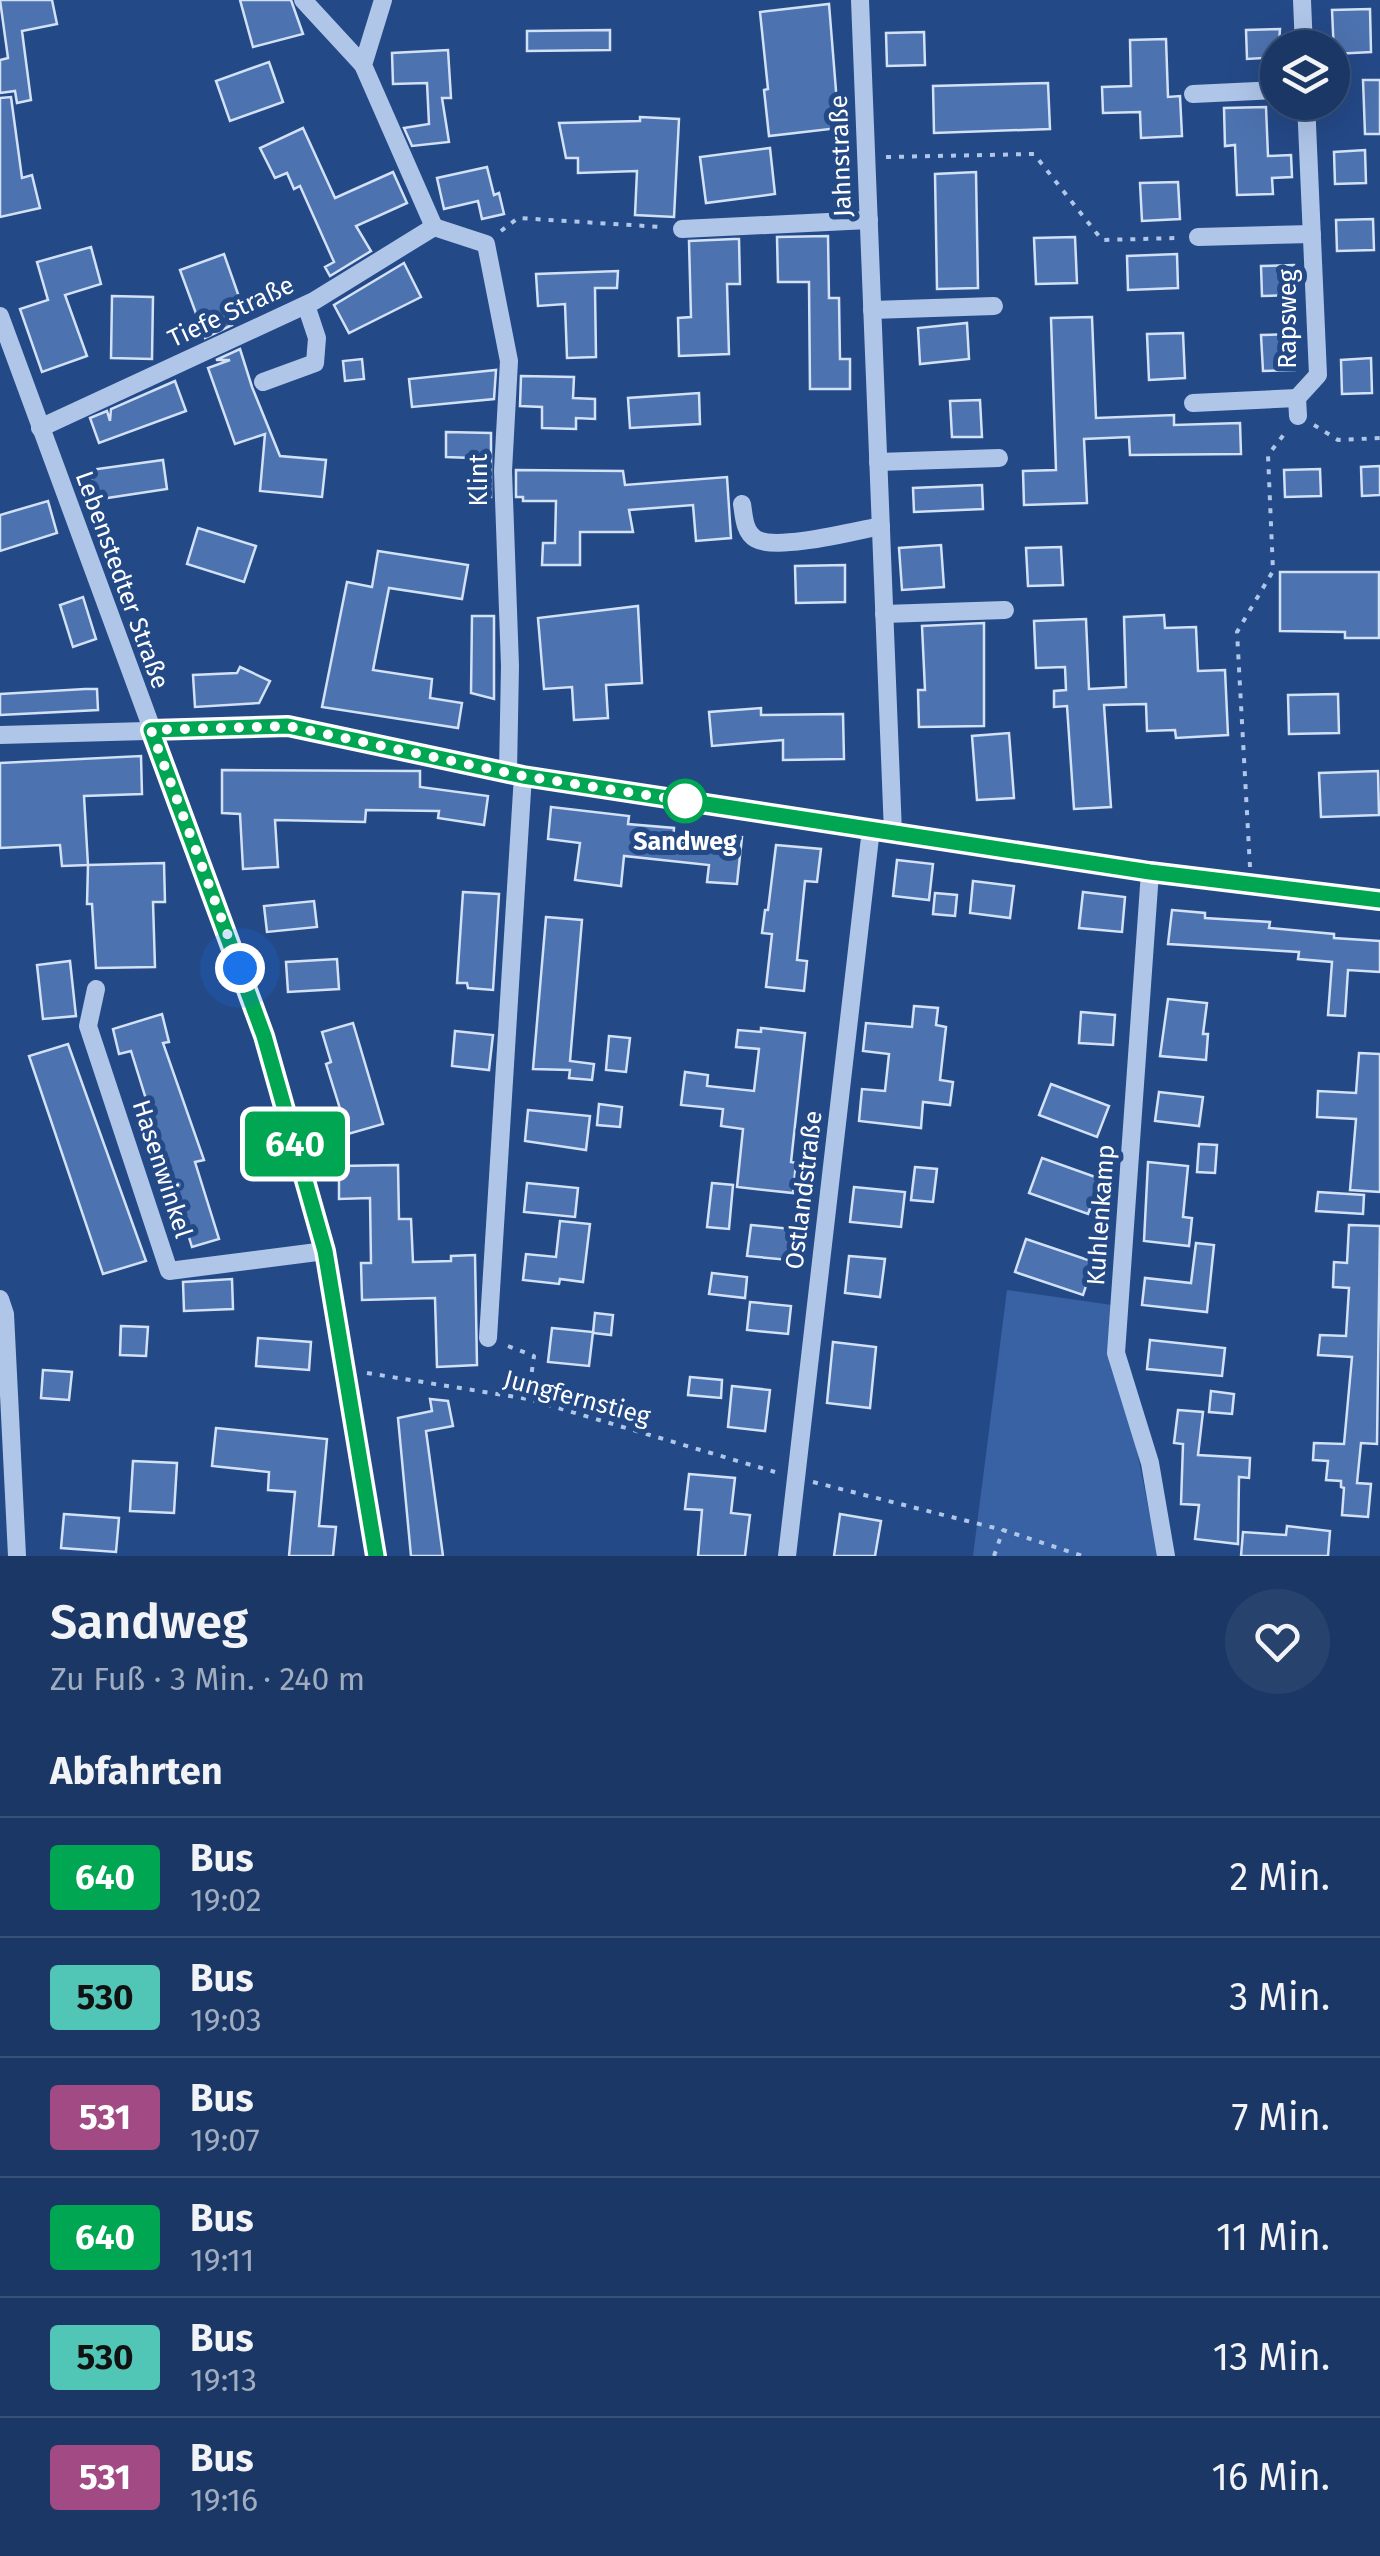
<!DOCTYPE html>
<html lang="de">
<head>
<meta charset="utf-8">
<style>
  :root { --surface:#1b3765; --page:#28426e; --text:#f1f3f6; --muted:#a0acbf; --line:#395179 }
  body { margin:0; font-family:"Fira Sans",sans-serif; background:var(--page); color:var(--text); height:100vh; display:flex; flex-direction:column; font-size:38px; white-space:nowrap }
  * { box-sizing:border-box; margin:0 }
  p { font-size:32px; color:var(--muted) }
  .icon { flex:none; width:55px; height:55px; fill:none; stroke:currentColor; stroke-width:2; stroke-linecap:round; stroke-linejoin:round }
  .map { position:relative; height:1556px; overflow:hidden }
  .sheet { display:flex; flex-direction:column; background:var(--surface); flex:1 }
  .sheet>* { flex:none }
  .badge { padding:0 20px; border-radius:8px; font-size:35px; line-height:65px }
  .tools { position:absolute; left:1260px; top:30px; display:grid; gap:20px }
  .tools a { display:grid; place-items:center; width:90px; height:90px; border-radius:50%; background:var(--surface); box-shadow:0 10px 40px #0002,0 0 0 2px var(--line); font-size:50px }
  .you { position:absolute; width:50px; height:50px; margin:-25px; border:8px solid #fff; border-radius:50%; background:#1a73e8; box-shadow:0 0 0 15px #1a73e833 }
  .map>.badge { position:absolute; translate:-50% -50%; box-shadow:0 0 0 5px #fff }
  h2 { padding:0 50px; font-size:38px; line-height:90px }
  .round { display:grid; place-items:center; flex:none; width:105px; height:105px; border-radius:52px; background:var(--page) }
  .overview { display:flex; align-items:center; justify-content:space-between; height:170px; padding:0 50px }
  h1 { font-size:48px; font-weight:600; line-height:75px }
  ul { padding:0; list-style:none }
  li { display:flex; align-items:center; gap:30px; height:120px; padding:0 50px; border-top:2px solid var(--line) }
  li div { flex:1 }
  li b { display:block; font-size:38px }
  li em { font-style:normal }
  li .badge { min-width:110px; font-weight:700; text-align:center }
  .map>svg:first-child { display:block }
  .green { fill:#3962a4 }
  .building { fill:#4c72af; stroke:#d3e1f7; stroke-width:2.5 }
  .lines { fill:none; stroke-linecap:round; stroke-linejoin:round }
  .path { stroke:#afc6e9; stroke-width:4; stroke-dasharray:5 8; stroke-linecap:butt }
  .minor { stroke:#afc6e9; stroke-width:18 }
  .line-casing { stroke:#fff; stroke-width:22 }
  .line { stroke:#00a651; stroke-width:15 }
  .walk { stroke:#fff; stroke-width:10; stroke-dasharray:0 18 }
  .stop-dot { fill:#fff; stroke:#00a651; stroke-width:5 }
  .labels { text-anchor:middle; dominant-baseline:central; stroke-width:10; stroke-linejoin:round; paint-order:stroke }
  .street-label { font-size:25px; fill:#fff; stroke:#244987 }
  .stop-label { font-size:25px; font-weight:bold; fill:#fff; stroke:#244987 }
</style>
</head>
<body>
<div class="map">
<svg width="1380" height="1556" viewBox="0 0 1380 1556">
  <rect width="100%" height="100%" fill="#244987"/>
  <!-- green -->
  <path class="green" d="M1007,1290L1112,1305L1109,1361L1136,1446L1158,1556H973Z"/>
  <!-- building -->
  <g class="building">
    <path d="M0,0H52L57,24L22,31L31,100L17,103L15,91L0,93V60L8,58Z"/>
    <path d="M240,0H291L303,34L253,47Z"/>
    <path d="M829,4L839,128L769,136L764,90L768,89L760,12Z"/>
    <path d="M1370,9L1371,52L1334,54L1332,10Z"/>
    <path d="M1280,29L1278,57L1247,59L1246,30Z"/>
    <path d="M610,30V50L527,51V31Z"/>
    <path d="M924,32L925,65L887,66L886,33Z"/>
    <path d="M1166,39L1168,97L1180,96L1182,136L1141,138L1140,112L1103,113L1102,87L1131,86L1130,40Z"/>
    <path d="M448,50L451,98H442L449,142L412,146L404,128L429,124L427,83L393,84L392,53Z"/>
    <path d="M269,62L283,102L230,121L216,81Z"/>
    <path d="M1363,80H1380V134H1365Z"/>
    <path d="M1048,83L1050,129L934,133L933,86Z"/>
    <path d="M11,97L22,178L32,175L40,208L0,217V98Z"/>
    <path d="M1266,107L1268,156L1291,155L1292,177L1272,178L1273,194L1237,195L1235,145L1225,146L1224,108Z"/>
    <path d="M640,117L679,119L674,217L635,215L637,171L578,173V158H566L559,123L640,121Z"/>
    <path d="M303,128L335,198L393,172L407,203L356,226L371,251L330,276L325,267L334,262L300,186L294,189L287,173L275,178L260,148Z"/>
    <path d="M770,148L775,194L706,203L700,157Z"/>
    <path d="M1365,150L1366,183L1335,184L1334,152Z"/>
    <path d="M487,167L494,195L499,193L504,214L482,219L478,201L444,209L437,178Z"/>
    <path d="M976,172L978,288L937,289L935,174Z"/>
    <path d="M1178,182L1180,219L1142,221L1140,183Z"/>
    <path d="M1373,219L1374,250L1337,251L1336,220Z"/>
    <path d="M828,236L829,298H839L840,359H850V389H810L809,282H778L777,237Z"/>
    <path d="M1075,237L1077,283L1036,284L1034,238Z"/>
    <path d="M734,239H739L740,284H727L729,354L679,356L678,318L691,317L689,241Z"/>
    <path d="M91,247L101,284L65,295L87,356L42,372L20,309L48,300L37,262Z"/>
    <path d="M224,254L245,314L230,319L232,325L205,338L180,270Z"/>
    <path d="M1177,254L1178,288L1128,290L1127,256Z"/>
    <path d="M404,263L421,297L349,333L334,305Z"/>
    <path d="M1294,265L1295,295L1262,296L1261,266Z"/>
    <path d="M618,271L617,288H595L596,357L567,358L565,304L538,306L536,274Z"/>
    <path d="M112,296L153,297L152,359L111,358Z"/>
    <path d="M1092,317L1096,418L1174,415V425L1240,423L1241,454L1130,455L1129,437L1084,439L1087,503L1024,505L1023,471L1056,470L1051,318Z"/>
    <path d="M967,323L969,359L920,364L918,328Z"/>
    <path d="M1183,333L1185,378L1149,380L1147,334Z"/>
    <path d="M1294,334L1295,370L1263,371L1261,335Z"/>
    <path d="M240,349L252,387L280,456L326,460L322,497L260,491L265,434L235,444L208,368L230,360H216Z"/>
    <path d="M1371,358L1372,393L1342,394L1341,360Z"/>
    <path d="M362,359L364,379L345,381L343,361Z"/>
    <path d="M496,370L494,399L412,407L409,379Z"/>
    <path d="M521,376L574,377L573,398L595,399V419L576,418V429L542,428V407L520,406Z"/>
    <path d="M175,381L186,411L99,443L90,418L107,411L110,421L111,409Z"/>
    <path d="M699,393L700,424L630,428L628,398Z"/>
    <path d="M980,400L982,437H952L950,401Z"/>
    <path d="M446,432L491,433V497L471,496L472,458L446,457Z"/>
    <path d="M163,460L167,489L94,500L90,470Z"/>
    <path d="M1380,466V495L1362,496L1361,467Z"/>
    <path d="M1320,469L1321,496L1285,497L1284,470Z"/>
    <path d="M516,470L623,471L625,485L727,477L731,538L696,541L693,505L629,510L633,532H580V565H542L543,543H555L556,501H523V497H516Z"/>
    <path d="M982,485L983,509L914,512L913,488Z"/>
    <path d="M48,501L57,533L0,551V515Z"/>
    <path d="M198,528L256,546L244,582L187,564Z"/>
    <path d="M941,545L944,587L902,590L899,548Z"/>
    <path d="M1061,547L1063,585L1028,586L1026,548Z"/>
    <path d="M378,551L468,565L462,599L389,588L373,670L432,679L430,698L462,703L458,728L322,707L347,582L372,587Z"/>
    <path d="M845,565V602L796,603L795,566Z"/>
    <path d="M1280,572H1379V638H1345V632L1280,631Z"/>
    <path d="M83,597L96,639L73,647L60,605Z"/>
    <path d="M638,606L642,683L606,685L608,718L574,720L572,687L544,689L538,618Z"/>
    <path d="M1164,615L1165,628L1196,627L1198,671L1225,670L1228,735L1176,738L1175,730L1147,731L1146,704L1104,705L1111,807L1074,809L1067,706L1054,707V691L1066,690L1065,667L1036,668L1034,621L1086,619L1089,689L1126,687L1124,617Z"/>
    <path d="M472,616H494V699L471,693Z"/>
    <path d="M984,623V726L919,727L918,690H925L922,626Z"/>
    <path d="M240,667L270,681L259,703L195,707L193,675L237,673Z"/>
    <path d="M85,689H97L98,710L0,715V694Z"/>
    <path d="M1338,694L1339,733L1289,734L1288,695Z"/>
    <path d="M761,708V715L843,714L844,759L783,760V740L712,746L709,712Z"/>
    <path d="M1009,733L1014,798L977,800L972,736Z"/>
    <path d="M141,756L142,794L84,796L88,865L62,866L60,845L0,848V763Z"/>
    <path d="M222,770L420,771V787L488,796L484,825L438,818L439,811L366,810L365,822L275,820L278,867L243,869L240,814L222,813Z"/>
    <path d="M1378,771L1379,815L1321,817L1319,773Z"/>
    <path d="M551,807L629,816L628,824L674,828L673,841L711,844L712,834L742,837L737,884L707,882L709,865L624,856L621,886L575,880L580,843L548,839Z"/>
    <path d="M776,845L821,849L817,882L805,881L797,960L807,961L804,991L766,987L772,934L762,933L765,910H768Z"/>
    <path d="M897,860L933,864L929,900L893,896Z"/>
    <path d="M164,863L165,902H153L155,967L96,968L92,904H87L88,865Z"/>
    <path d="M973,881L1014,886L1010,918L970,913Z"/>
    <path d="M463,892L499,894L493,990L468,988L467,983H457Z"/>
    <path d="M1083,892L1125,897L1122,932L1079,928Z"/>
    <path d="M935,893L957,895L955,916L933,914Z"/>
    <path d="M314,901L317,927L267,932L264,906Z"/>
    <path d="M1172,910L1205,913V918L1270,922L1269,928L1334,934V938L1380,941V972L1348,970L1345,1016L1328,1015L1332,962L1298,959L1299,952L1168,944Z"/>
    <path d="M546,917L582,920L570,1061L594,1064L592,1080L569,1078L570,1070L533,1069Z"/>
    <path d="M337,959L339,989L288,992L286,962Z"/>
    <path d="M70,961L76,1016L43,1019L37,965Z"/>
    <path d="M1168,999L1207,1003L1203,1034H1208L1206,1060L1160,1056Z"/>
    <path d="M914,1006L938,1008L936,1025L946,1027L940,1080L953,1082L950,1105L923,1102L921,1128L859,1121L862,1089L885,1091L889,1054L863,1051L866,1023L912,1027Z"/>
    <path d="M1081,1012L1115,1015L1113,1045L1079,1043Z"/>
    <path d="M162,1014L169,1042L163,1043L204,1160L195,1162L219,1239L192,1247L131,1051L119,1054L113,1029Z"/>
    <path d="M353,1023L383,1124L348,1134L326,1064L331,1062L322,1032Z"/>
    <path d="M761,1028L805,1033L791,1162L796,1163L793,1193L737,1187L743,1129L721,1126L723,1109L681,1105L685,1072L708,1075L707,1086L754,1091L759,1049L736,1047L738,1030L761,1032Z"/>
    <path d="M455,1031L493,1035L489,1070L452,1066Z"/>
    <path d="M609,1036L630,1038L626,1072L606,1070Z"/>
    <path d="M68,1044L146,1261L103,1274L29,1056Z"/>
    <path d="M1359,1053L1380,1054V1192L1350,1190L1356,1119L1317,1117L1318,1091L1356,1093Z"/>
    <path d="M1051,1084L1109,1106L1097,1137L1039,1115Z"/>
    <path d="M1159,1092L1203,1097L1199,1126L1155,1121Z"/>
    <path d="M599,1104L622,1107L620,1127L597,1125Z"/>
    <path d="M528,1110L590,1116L586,1150L525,1141Z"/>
    <path d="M1199,1144L1217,1145L1215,1173L1197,1172Z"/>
    <path d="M1042,1158L1101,1179L1088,1214L1029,1193Z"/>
    <path d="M1148,1162L1188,1166L1183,1217L1192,1218L1189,1246L1144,1241Z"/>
    <path d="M398,1165L399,1219H411L413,1262L451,1261V1256L475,1255L477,1365L437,1367L435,1298L362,1300L361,1263H371L370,1198L339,1199V1166Z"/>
    <path d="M915,1167L937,1169L933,1202L911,1200Z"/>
    <path d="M527,1183L578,1188L575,1217L524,1212Z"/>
    <path d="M712,1183L733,1185L729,1229L707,1227Z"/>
    <path d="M854,1187L905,1192L901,1227L850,1222Z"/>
    <path d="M1318,1192L1364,1195L1363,1214L1316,1211Z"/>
    <path d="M560,1221L590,1224L583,1282L560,1279L559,1284L523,1280L526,1254L556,1257Z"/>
    <path d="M751,1225L792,1229L789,1260L747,1256Z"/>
    <path d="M1349,1225L1380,1226L1377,1444L1361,1443L1357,1483L1371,1484L1368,1517L1342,1515L1344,1488L1341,1487V1481L1326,1480L1328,1461L1313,1460L1314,1443L1344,1444L1352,1357L1318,1355L1320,1335L1346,1336L1349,1288L1333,1287L1334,1262L1347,1263Z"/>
    <path d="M1026,1239L1094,1262L1083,1295L1015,1272Z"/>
    <path d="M1196,1243L1214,1245L1207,1312L1142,1305L1145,1278L1191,1283Z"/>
    <path d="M849,1256L885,1259L880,1297L845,1293Z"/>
    <path d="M712,1273L747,1277L745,1298L709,1294Z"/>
    <path d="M232,1279L233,1309L184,1311L183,1282Z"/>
    <path d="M750,1302L791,1306L788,1334L747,1330Z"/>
    <path d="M595,1313L613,1315L611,1335L593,1333Z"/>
    <path d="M121,1326L148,1327L146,1356L120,1355Z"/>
    <path d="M552,1328L593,1332L589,1366L548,1362Z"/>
    <path d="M258,1338L311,1342L309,1370L256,1366Z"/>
    <path d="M1150,1340L1225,1348L1222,1376L1147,1369Z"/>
    <path d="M833,1342L876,1347L870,1408L827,1403Z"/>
    <path d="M43,1370L72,1372L69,1400L41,1398Z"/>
    <path d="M690,1377L722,1380L721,1398L688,1395Z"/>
    <path d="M732,1386L770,1390L765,1431L728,1427Z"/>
    <path d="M1211,1391L1234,1394L1232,1414L1209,1412Z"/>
    <path d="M430,1399L448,1401L453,1426L426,1431L443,1556H411L398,1418L432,1411Z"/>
    <path d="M1178,1410L1203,1412L1198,1455L1250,1458L1249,1478L1239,1477L1238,1544L1195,1539L1199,1505L1181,1504L1183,1444L1174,1443Z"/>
    <path d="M216,1428L327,1439L319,1526L336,1527L333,1556H289L295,1492L268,1490L269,1472L212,1466Z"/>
    <path d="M133,1461L177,1463L174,1513L130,1511Z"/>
    <path d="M689,1474L735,1478L731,1513L750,1515L745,1556H698L702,1510L685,1509Z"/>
    <path d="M64,1514L119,1518L116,1552L61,1548Z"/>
    <path d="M840,1514L881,1521L875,1556H834Z"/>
    <path d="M1287,1526L1330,1531L1328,1556H1241L1243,1532L1286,1535Z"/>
  </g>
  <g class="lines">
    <!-- path -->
    <g class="path">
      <path d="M886,157L1034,154L1102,240L1179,238"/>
      <path d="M501,231L518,218L662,227"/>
      <path d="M1314,425L1338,440L1380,438"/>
      <path d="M1250,867L1237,632L1273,571L1268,455L1285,433"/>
      <path d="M508,1346L534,1356L528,1399"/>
      <path d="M367,1373L528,1399L775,1472"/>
      <path d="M813,1482L1003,1530L1083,1556"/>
      <path d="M994,1556L1003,1530"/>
    </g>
    <!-- minor -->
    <g class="minor">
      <path d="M303,0L363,65"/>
      <path d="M383,0L363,65L434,227"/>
      <path d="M860,0L893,833"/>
      <path d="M1302,0L1304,48"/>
      <path d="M1193,94L1278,90"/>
      <path d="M434,227L486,244L509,361L503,471L510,666L508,772"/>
      <path d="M682,229L869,220"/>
      <path d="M1198,237L1312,234"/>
      <path d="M872,310L994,306"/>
      <path d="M0,316L265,1036L325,1251L376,1556"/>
      <path d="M263,382L315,363L317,338L306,305"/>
      <path d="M1193,403L1297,398"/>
      <path d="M1298,416L1297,398L1318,375L1306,102"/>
      <path d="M40,428L314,301L434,227"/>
      <path d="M878,462L999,458"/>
      <path d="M742,504C744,516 744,532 756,539C777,551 855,531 881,526"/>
      <path d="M884,614L1005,610"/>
      <path d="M0,735L288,727L523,775L1150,872L1380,900"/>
      <path d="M1150,872L1116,1353L1150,1463L1166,1556"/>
      <path d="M96,989L88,1026L169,1271L325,1251"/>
      <path d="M0,1299L5,1314L17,1556"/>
      <path d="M488,1338L523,775"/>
      <path d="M787,1556L871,829"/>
    </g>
  </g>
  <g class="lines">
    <defs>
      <path id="line" d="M376,1556L325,1251L264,1036L151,730L288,726L523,776L1150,872L1380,900"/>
    </defs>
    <!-- line casing -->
    <use href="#line" class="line-casing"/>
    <!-- line -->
    <use href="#line" class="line"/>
    <!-- walk -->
    <path class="walk" d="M240,968L151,730L288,726L523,776L685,801"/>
  </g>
  <!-- markers -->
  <circle class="stop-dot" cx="685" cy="801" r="20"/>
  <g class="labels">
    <!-- street labels -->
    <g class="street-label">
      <text transform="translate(841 156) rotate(-92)">Jahnstraße</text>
      <text transform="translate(231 312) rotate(-25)">Tiefe Straße</text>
      <text transform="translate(1288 319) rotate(-90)">Rapsweg</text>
      <text transform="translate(479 480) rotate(-90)">Klint</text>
      <text transform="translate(122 580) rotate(70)">Lebenstedter Straße</text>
      <text transform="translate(162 1169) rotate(72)">Hasenwinkel</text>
      <text transform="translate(804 1190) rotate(-83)">Ostlandstraße</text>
      <text transform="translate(1101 1215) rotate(-86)">Kuhlenkamp</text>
      <text transform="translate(577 1398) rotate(15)">Jungfernstieg</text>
    </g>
    <!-- stop labels -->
    <g class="stop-label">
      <text x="685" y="842">Sandweg</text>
    </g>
  </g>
</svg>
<div class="tools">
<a><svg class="icon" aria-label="layers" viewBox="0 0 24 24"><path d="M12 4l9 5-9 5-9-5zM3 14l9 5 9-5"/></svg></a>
</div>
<div class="you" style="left:240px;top:968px"></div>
<b class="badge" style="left:295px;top:1144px;background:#00a651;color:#fff">640</b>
</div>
<section class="sheet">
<div class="overview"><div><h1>Sandweg</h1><p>Zu Fuß · 3 Min. · 240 m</p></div><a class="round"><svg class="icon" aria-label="heart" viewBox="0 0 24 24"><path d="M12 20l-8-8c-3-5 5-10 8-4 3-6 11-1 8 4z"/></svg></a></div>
<h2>Abfahrten</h2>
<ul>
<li><span class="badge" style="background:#00a651;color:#fff">640</span><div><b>Bus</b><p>19:02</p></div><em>2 Min.</em></li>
<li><span class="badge" style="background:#52c6b6;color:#111">530</span><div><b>Bus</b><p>19:03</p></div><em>3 Min.</em></li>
<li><span class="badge" style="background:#a24a84;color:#fff">531</span><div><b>Bus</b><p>19:07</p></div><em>7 Min.</em></li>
<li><span class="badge" style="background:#00a651;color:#fff">640</span><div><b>Bus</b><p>19:11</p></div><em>11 Min.</em></li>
<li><span class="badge" style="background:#52c6b6;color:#111">530</span><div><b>Bus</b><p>19:13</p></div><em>13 Min.</em></li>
<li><span class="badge" style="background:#a24a84;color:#fff">531</span><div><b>Bus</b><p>19:16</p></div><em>16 Min.</em></li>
</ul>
</section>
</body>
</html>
